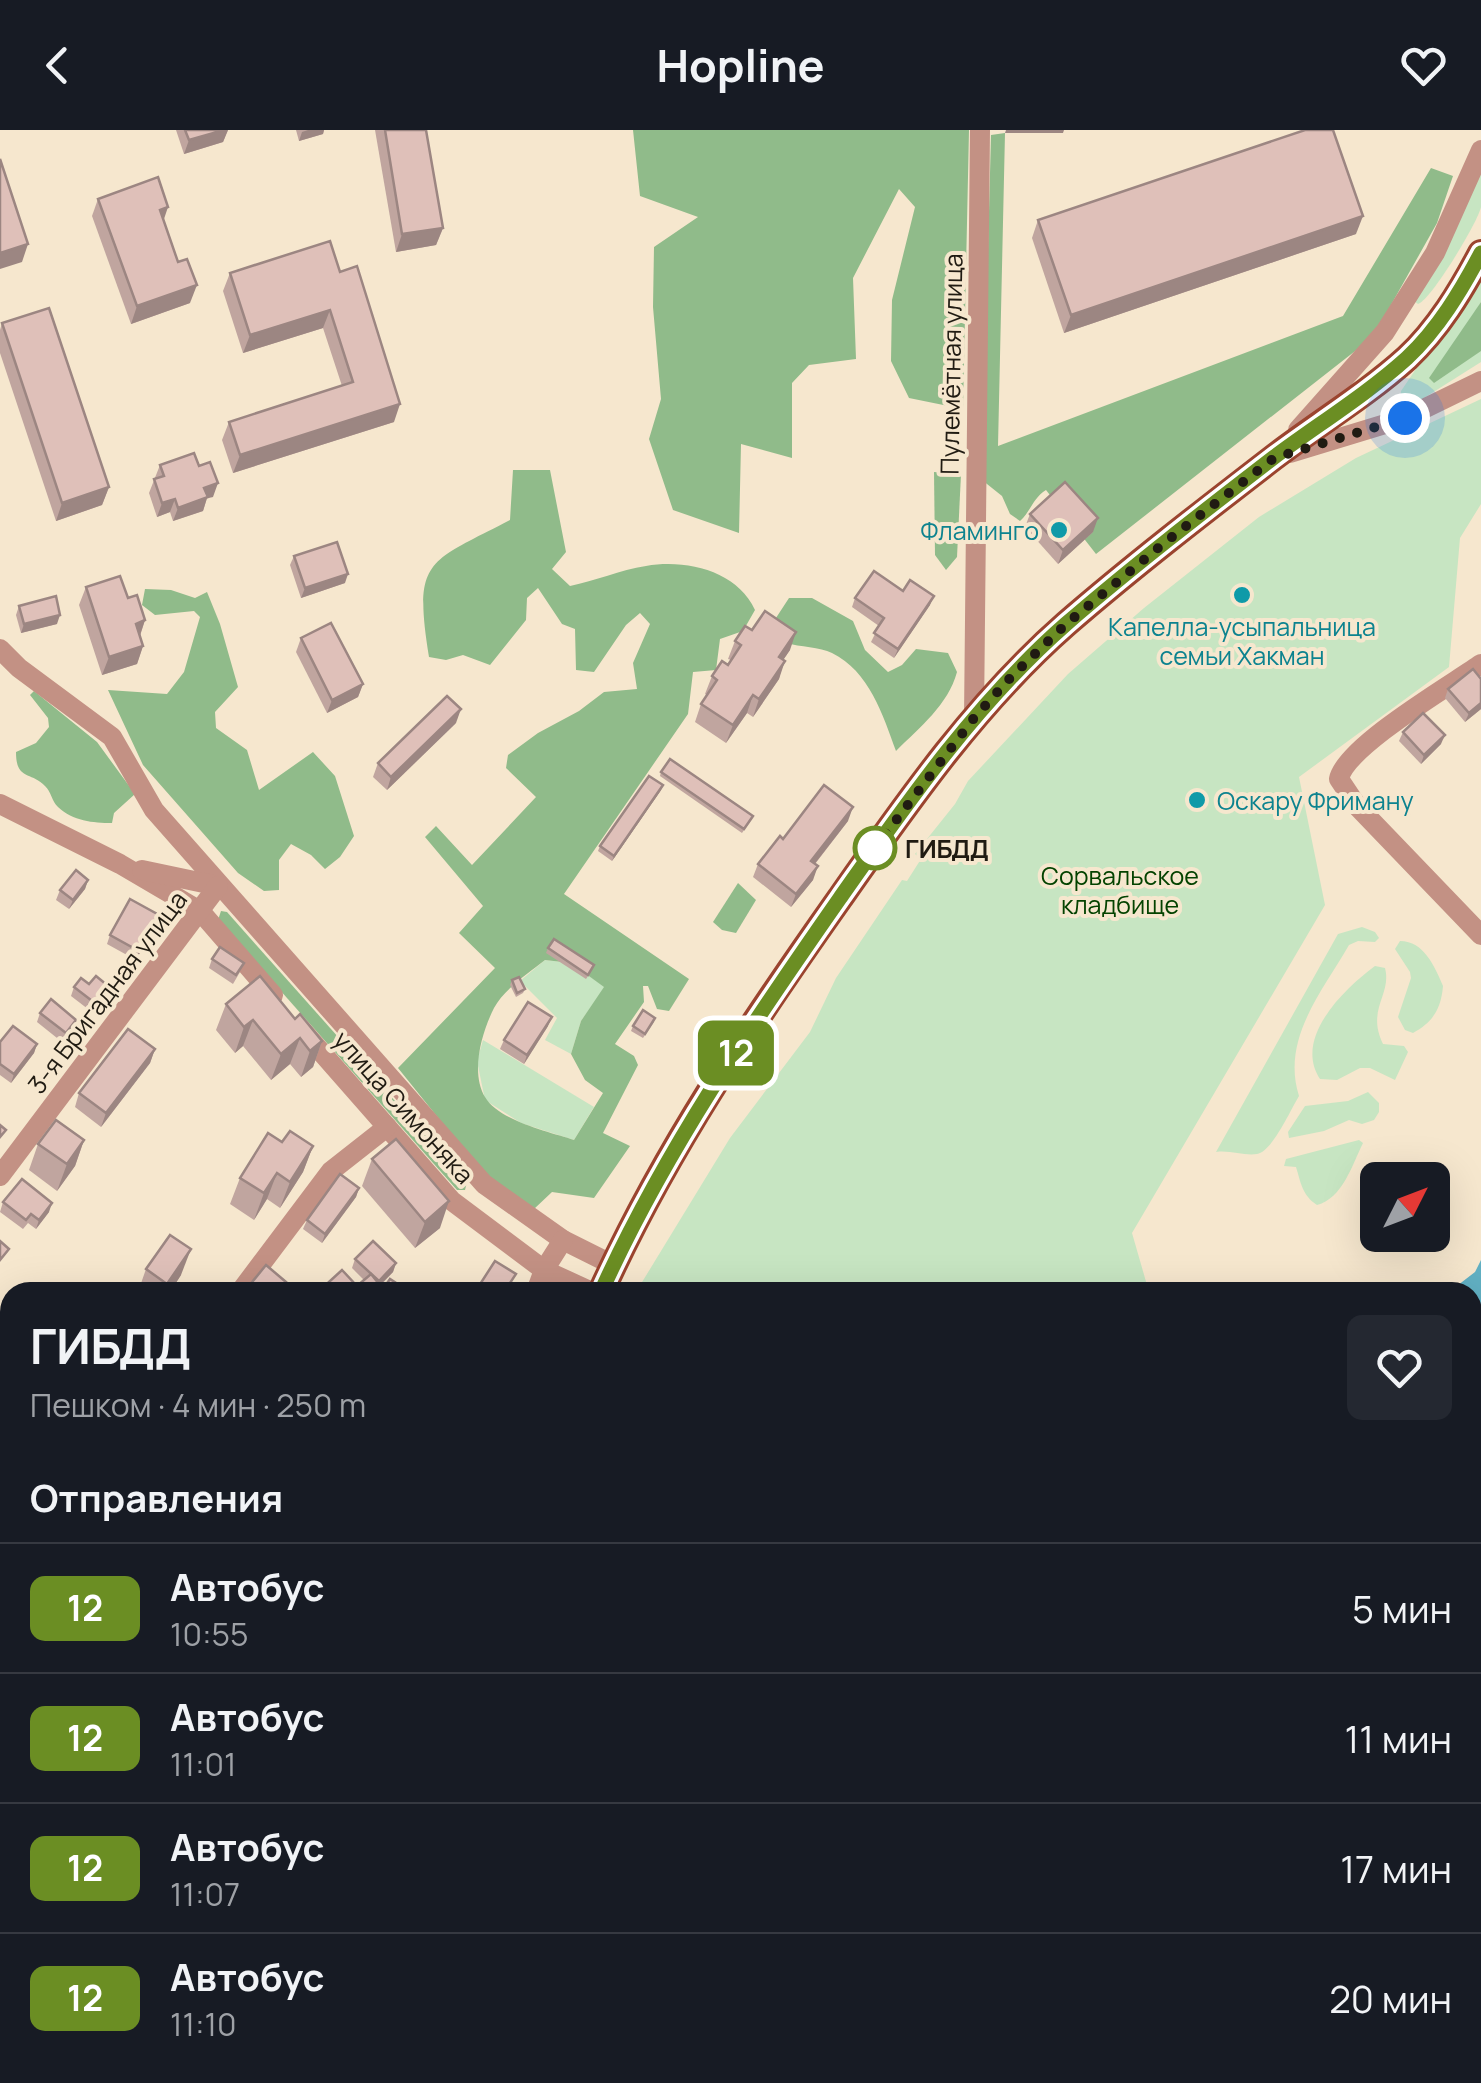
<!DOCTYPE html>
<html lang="ru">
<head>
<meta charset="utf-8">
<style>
  :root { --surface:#171b24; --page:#242831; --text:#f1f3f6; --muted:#9ea1a6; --line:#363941 }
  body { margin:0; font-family:Manrope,sans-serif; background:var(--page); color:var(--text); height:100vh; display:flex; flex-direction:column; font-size:38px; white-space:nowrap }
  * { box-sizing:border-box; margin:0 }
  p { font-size:32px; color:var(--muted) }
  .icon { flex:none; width:55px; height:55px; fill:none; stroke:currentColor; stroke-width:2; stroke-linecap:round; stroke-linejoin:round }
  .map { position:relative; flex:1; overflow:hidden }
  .panel { position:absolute; left:0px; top:1152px; width:1482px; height:802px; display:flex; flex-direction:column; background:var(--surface); border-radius:30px 30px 0 0; box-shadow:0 10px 40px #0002 }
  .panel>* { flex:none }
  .badge { padding:0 20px; border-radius:15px; font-size:35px; line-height:65px }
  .needle { width:65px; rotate:48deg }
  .buttons { position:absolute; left:1360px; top:1032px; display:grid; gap:20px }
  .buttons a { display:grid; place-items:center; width:90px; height:90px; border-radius:15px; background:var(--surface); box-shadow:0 10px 40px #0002; font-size:50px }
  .you { position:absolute; width:50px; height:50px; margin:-25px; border:8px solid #fff; border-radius:50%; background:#1a73e8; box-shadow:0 0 0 15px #1a73e833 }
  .map>.badge { position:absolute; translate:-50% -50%; box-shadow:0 0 0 5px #fff }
  h2 { padding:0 30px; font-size:38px; line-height:90px }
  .round { display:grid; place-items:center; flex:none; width:105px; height:105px; border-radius:15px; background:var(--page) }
  .summary { display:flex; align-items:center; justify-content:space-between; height:170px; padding:0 30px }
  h1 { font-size:48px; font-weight:700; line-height:75px }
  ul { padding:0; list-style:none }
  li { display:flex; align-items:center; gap:30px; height:130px; padding:0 30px; border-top:2px solid var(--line) }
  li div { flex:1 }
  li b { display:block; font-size:38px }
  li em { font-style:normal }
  li .badge { min-width:110px; font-weight:700; text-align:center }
  header { display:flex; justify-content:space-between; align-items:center; height:130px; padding:0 30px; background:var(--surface); font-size:45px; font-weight:700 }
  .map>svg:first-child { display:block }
  .green { fill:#c7e5c2 }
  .forest { fill:#90bb8a; fill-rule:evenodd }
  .water { fill:#61b0c3 }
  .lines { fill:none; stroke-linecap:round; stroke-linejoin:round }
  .minor { stroke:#c39184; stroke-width:20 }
  .primary { stroke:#9b442f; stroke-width:28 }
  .wall { fill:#c0a59f }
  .shaded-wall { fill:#9c8682 }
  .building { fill:#dfc0b9; stroke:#9c8682; stroke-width:2.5 }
  .line-casing { stroke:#fff; stroke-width:22 }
  .line { stroke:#6b8e23; stroke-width:15 }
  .walk { stroke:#201b12; stroke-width:10; stroke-dasharray:0 18 }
  .culture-dot { fill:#0f9aa8; stroke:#f6e7ce; stroke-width:4 }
  .stop-dot { fill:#fff; stroke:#6b8e23; stroke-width:5 }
  .labels { text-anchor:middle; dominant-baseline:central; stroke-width:8; stroke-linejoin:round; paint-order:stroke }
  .street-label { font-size:25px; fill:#201b12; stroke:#f6e7ce }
  .culture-label { font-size:25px; fill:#0d838f; stroke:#f6e7ce; text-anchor:end }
  .stop-label { font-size:25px; font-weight:bold; fill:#201b12; stroke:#f6e7ce; text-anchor:start }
  .park-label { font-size:25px; fill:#044300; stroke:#f6e7ce }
</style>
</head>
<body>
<header><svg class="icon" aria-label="back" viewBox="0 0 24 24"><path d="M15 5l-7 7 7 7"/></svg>Hopline<svg class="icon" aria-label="heart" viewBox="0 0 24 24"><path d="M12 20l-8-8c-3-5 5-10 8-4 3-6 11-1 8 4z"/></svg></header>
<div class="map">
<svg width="1481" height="1953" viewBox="0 0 1481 1953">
  <rect width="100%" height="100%" fill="#f6e7ce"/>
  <!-- green -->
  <g class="green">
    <path d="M1481,29C1481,44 1481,62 1481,77C1478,92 1431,170 1418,174L1414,171Z"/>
    <path d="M1481,143V172L1434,252L1478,221H1481V232L1416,273L1406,275L1400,270L1401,261Z"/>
    <path d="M1481,269V374L1460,408L1449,537L1299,647L1325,775L1132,1103L1149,1162H636L730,1008L810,902L836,848L902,750L907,751L921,729L915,724L955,674L968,651L1068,544L1144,478L1259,387L1356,328Z"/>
    <path d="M1362,797L1375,802L1379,808L1375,812L1358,811L1349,815C1322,862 1281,909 1299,966C1291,979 1272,1022 1257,1024C1245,1026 1230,1020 1216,1022L1338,804Z"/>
    <path d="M1400,811C1424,811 1435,837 1443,856C1441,879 1433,892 1413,903L1405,900L1398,887L1411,848L1410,842L1395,819Z"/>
    <path d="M545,830L571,833L605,857L581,891L571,924L545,910L557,888L520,851Z"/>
    <path d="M1375,836L1385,838C1392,865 1366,879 1383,914L1404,916L1408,922L1395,950L1370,938H1360L1337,950L1320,949C1293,908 1344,859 1375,836Z"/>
    <path d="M483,910L594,977L574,1010L521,993L485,970L477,931Z"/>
    <path d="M1368,962L1379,973V982L1374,990L1362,994L1349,990L1324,1001L1289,1008L1288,1002L1305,976L1348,971Z"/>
    <path d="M1359,1010L1363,1013C1352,1035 1343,1068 1317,1075C1302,1065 1301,1053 1296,1037L1284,1036L1286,1029Z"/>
  </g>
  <!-- forest -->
  <g class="forest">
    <path d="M633,0H969L963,279L909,268L891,231L892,170L915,77L899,59L853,148L856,229L809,235L792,253V328L741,314L739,403L673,380L649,309L661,269L653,177L654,117L698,87L640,66Z"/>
    <path d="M1005,3L998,316L1343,186L1431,38L1453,46L1437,93L1373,207L1096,424L1046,360C1033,368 1031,381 1020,391L1010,384L1002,366L982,350L991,5Z"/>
    <path d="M1481,172V221L1434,253L1429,248Z"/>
    <path d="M513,340H550L566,422L552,439L570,456C595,451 620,440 646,436C687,429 737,441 755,480L743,501L720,509L716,540L693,542L688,584L564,764L689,849L669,881L657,879L648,856H643L644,872L615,914L634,926L638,935L603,1003L630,1016L594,1068L552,1062L534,1079L489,1051L398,938L495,838L459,803L483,776L425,707L436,696L472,735L536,667L506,638L508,625L538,603L579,581L604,562L637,559L633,533L650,494L640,483L626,495L594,542L576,540L575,499L562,494L538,458L527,468L526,490L490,535L463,525L446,530L429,527C413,428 428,433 510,390ZM545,830L571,833L604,857L581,891L571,924L585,950L603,963L574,1010C550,1002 499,991 485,967C470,942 482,902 494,878C504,859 529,843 545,830Z"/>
    <path d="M934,342L961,344L957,427L946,440L935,425Z"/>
    <path d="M145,459L171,460L195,468L207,462L220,494L238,557L215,582L216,598L247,620L259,660L313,622L335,646L354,706L340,727L325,739L311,725L291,714L279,730V760L264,761L238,743L143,635L108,560L167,564L184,542L200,487L194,481L155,485L142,475Z"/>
    <path d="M789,468H812L853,491L865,520L888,542L902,535L916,519L948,523L957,542C948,575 920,597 896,621C883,585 869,541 832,523C820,517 800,517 786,513L774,491Z"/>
    <path d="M34,561L97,612L135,664L114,683L112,693C93,693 73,691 58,677C52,672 51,661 45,656C31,641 16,651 16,622L36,613L49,597L48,588L30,565Z"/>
    <path d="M738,753L756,770L736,803L722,800L713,792Z"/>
    <path d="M221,781L227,782L467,1052L465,1060H457L218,790Z"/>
  </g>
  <!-- water -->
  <path class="water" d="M1481,1130V1953H926L929,1945H1472V1162H1449L1475,1142Z"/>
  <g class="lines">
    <!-- minor -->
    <g class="minor">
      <path d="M1298,300L1385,202L1435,123L1481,20"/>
      <path d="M1290,323L1405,288L1481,251"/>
      <path d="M0,519L19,538L112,607L154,680L484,1054L563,1110L613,1135"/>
      <path d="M1481,534C1451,555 1345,617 1339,649L1357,676L1481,805"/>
      <path d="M974,588L980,0"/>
      <path d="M0,674L120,734L200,781L273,865"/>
      <path d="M142,740L218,756"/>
      <path d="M301,899L452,1071L544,1140L592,1162"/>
      <path d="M0,1046L218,756"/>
      <path d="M240,1162L331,1041L387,997"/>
      <path d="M536,1162L544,1140L563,1110"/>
      <path d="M0,1430L10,1438"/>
      <path d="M0,1482L10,1469"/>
      <path d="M0,1885L10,1872"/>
      <path d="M123,1945L134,1953"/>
      <path d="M356,1945L360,1953"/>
    </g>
    <!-- primary -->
    <g class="primary">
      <path d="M601,1162C664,1022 751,894 840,768C908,671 977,572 1066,494C1133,436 1203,382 1273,328C1317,294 1366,265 1407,228C1438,199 1461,161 1481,123"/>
      <path d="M607,1945L608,1953"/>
      <path d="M579,1953V1945"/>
    </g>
  </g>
  <!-- wall -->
  <g class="wall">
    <path d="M176,0H228L223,12L184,24Z"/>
    <path d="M296,0H324L323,4L299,11Z"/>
    <path d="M375,0H426L443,98L436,115L396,122Z"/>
    <path d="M98,69L163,90L190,173L131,194L92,86Z"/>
    <path d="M1038,90L1356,104L1064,203L1032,108Z"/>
    <path d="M340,142L394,292L233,343L222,310L229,292L342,256L323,198L243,223L223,161L230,143Z"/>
    <path d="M2,193L109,357L102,375L56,391L0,223V200Z"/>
    <path d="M160,335L213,367L207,368L203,381L173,391L170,382L157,387L149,363Z"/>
    <path d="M1030,384L1093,402L1058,434L1025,397Z"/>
    <path d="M294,426L345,453L301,468L290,435Z"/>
    <path d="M86,457L128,468L145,490L140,506L143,516L137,534L102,545L79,475Z"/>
    <path d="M903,461L930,475L894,528L871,512L879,496L852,477L855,468Z"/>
    <path d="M19,476L57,494L21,503L16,485Z"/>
    <path d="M301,508L363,554L358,567L327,583L296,522Z"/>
    <path d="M735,511L790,520L783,530L779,549L753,587L747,583L726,613L695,592L701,574L707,565L705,564L712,546L728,535L731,530L728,529Z"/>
    <path d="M1481,549V579L1465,592L1445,568L1448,559Z"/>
    <path d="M456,593L387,660L373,647L378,633Z"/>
    <path d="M1403,602L1441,614L1421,634L1399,611Z"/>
    <path d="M661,642L753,686L751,690L742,703L660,646Z"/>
    <path d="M661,660L612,731L598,721L600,716Z"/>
    <path d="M848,691L815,734L813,750L791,777L753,747L758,734L783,709Z"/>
    <path d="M88,750L85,759L69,779L56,770L60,760Z"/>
    <path d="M159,785L136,830L107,814L110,805Z"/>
    <path d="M548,818L592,840L586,849L546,823Z"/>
    <path d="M212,829L240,842L233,854L209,838Z"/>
    <path d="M512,850L525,859L523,863L516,867L510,855Z"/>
    <path d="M89,854L113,860L110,869L97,886L71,866L74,857Z"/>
    <path d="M226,874L295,889L322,911L313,937L301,947L290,934L271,950L243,916L235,923L216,900Z"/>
    <path d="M40,883L76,890L73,899L62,912L37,892Z"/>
    <path d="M654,892L643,908L631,901L633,896Z"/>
    <path d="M548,896L524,934L500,919L504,910Z"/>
    <path d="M0,912L37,914L34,923L11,953L0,945Z"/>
    <path d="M155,919L150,933L101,997L75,977L79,963Z"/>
    <path d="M84,1010L75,1036L57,1061L29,1040L38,1014Z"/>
    <path d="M282,1012L313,1016L303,1042L280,1078L267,1069L254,1090L230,1074L240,1048Z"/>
    <path d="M372,1029L440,1098L415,1118L362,1056Z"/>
    <path d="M359,1058L356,1067L322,1113L303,1099L307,1090Z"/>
    <path d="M3,1072L49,1082L36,1099L28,1093L23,1099L0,1082Z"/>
    <path d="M355,1129L396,1133L393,1142L381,1155L383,1159L410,1162H318L357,1156L364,1150L352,1138Z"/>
    <path d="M146,1139L181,1145L170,1162H138Z"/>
    <path d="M10,1185V1227L0,1219V1197Z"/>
    <path d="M10,1356V1410L0,1403V1357L7,1360Z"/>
    <path d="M0,1791L10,1833L8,1836L0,1830Z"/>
    <path d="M10,1903V1945H35L29,1953H8L0,1947V1917Z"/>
  </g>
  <!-- shaded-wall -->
  <g class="shaded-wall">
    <path d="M224,0H228L223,12L184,24L189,10Z"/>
    <path d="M308,0H324L323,4L299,11L302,2Z"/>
    <path d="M1006,0H1064L1063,3H1005Z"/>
    <path d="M168,77L162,95L160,80Z"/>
    <path d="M1363,86L1356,104L1064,203L1071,185Z"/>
    <path d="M443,98L436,115L396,122L402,104Z"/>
    <path d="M28,114L22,132L0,139V123Z"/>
    <path d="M197,155L190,173L131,194L137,176Z"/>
    <path d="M330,180L323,198L243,223L250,205Z"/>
    <path d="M400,274L394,292L233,343L240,325Z"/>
    <path d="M218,353L213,367L207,368L203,381L173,391L178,378L204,358Z"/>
    <path d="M109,357L102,375L56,391L62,373Z"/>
    <path d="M175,369L170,382L157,387L162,373Z"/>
    <path d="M1098,388L1093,402L1058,434L1063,420Z"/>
    <path d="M348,444L345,453L301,468L305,458Z"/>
    <path d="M934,466L930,475L894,528L898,519Z"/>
    <path d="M60,485L57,494L21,503L24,494Z"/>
    <path d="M145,490L139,508L136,494Z"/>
    <path d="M796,502L790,520L773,545L779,527Z"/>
    <path d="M143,516L137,534L102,545L109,527Z"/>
    <path d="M785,531L779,549L753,587L759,569Z"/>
    <path d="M363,554L358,567L327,583L332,570Z"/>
    <path d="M753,565L747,583L726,613L733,595Z"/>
    <path d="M1481,573V579L1465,592L1469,583Z"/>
    <path d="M461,579L456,593L387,660L391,647Z"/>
    <path d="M1445,605L1441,614L1421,634L1424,625Z"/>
    <path d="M663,655L661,660L612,731L614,726Z"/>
    <path d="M853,677L848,691L806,745L811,731Z"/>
    <path d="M818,736L813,750L791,777L796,764Z"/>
    <path d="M88,750L85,759L69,779L73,770Z"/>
    <path d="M159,785L156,794L136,830L139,821Z"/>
    <path d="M113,860L110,869L97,886L100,877Z"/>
    <path d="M552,887L548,896L524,934L527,925Z"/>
    <path d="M76,890L73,899L62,912L66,903Z"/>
    <path d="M253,890L243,916L235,923L244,897Z"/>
    <path d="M300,908L290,934L271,950L281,924Z"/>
    <path d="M322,911L313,937L301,947L310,921Z"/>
    <path d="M37,914L34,923L11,953L14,944Z"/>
    <path d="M155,919L150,933L101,997L106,983Z"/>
    <path d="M84,1010L75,1036L57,1061L67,1034Z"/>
    <path d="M313,1016L303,1042L280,1078L290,1052Z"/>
    <path d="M277,1043L267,1069L254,1090L264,1063Z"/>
    <path d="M359,1058L356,1067L322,1113L325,1104Z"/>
    <path d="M449,1071L440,1098L415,1118L425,1092Z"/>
    <path d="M52,1073L49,1082L36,1099L39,1090Z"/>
    <path d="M191,1119L181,1145L170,1162H164L167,1154Z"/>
    <path d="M396,1133L393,1142L375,1160L379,1151Z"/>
    <path d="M28,1945H35L29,1953H25Z"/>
    <path d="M326,1945H330L328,1948L325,1953H320Z"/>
  </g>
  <!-- building -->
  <g class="building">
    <path d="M185,0H224L189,10Z"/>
    <path d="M385,0H426L443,98L402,104Z"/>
    <path d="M1305,0H1333L1363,86L1071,185L1038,90Z"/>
    <path d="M0,29L28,114L0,123Z"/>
    <path d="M158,47L168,77L160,80L178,132L187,129L197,155L137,176L98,69Z"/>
    <path d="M330,111L340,142L357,136L400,274L240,325L229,292L353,252L330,180L250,205L230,143Z"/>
    <path d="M49,178L109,357L62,373L2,193Z"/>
    <path d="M194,323L199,336L210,332L218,353L204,358L208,367L178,378L175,369L162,373L154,349L164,346L160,335Z"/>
    <path d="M1065,352L1098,388L1063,420L1030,384Z"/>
    <path d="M337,412L348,444L305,458L294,426Z"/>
    <path d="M874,441L903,461L910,450L934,466L898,519L874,503L884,488L855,468Z"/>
    <path d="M120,446L128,468L137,465L145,490L136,494L143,516L109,527L86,457Z"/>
    <path d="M56,466L60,485L24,494L19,476Z"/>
    <path d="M765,481L796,502L779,527L785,531L759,569L753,565L733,595L701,574L717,550L712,546L722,531L728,535L741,515L735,511L745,496L752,500Z"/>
    <path d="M331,493L363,554L332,570L301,508Z"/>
    <path d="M1473,539L1481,549V573L1469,583L1448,559Z"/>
    <path d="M447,566L461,579L391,647L378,633Z"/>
    <path d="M1423,583L1445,605L1424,625L1403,602Z"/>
    <path d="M670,629L753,686L744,699L661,642Z"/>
    <path d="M649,646L663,655L614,726L600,716Z"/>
    <path d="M824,655L853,677L811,731L818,736L796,764L758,734L780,706L783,709Z"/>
    <path d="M76,740L88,750L73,770L60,760Z"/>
    <path d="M130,769L159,785L139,821L110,805Z"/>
    <path d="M554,809L594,835L588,845L548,818Z"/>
    <path d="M220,817L244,833L236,845L212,829Z"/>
    <path d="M96,846L113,860L100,877L74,857L81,848L89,854Z"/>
    <path d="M260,846L295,889L300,884L322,911L310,921L300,908L281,924L253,890L244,897L226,874Z"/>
    <path d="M519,847L525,859L517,863L512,850Z"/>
    <path d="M51,869L76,890L66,903L40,883Z"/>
    <path d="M528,872L552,887L527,925L504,910Z"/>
    <path d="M643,880L655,888L645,904L633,896Z"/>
    <path d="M13,896L37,914L14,944L0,934V912Z"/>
    <path d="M128,899L155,919L106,983L79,963Z"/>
    <path d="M56,990L84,1010L67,1034L38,1014Z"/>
    <path d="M0,995L6,1000L0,1007Z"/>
    <path d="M290,1001L313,1016L290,1052L277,1043L264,1063L240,1048L268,1003L282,1012Z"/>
    <path d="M396,1009L449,1071L425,1092L372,1029Z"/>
    <path d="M340,1044L359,1058L325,1104L307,1090Z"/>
    <path d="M22,1049L52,1073L39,1090L31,1084L26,1090L3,1072Z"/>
    <path d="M170,1105L191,1119L167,1154L146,1139Z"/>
    <path d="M0,1111L9,1119L0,1130Z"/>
    <path d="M373,1111L396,1133L379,1151L355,1129Z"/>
    <path d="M495,1131L516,1144L504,1162H475Z"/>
    <path d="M266,1135L286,1152L278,1162H244Z"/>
    <path d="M342,1140L357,1156L371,1144L383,1159L390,1149L410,1162H376L373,1159L369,1162H318Z"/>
    <path d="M10,1185V1215L0,1207V1197Z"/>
    <path d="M2,1355L7,1360L10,1356V1387L0,1380V1357Z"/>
    <path d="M0,1622L10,1630V1642L3,1650L0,1648Z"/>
    <path d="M2,1788L10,1794V1831L0,1824V1791Z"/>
    <path d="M10,1903V1921L1,1914Z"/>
    <path d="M247,1945H326L320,1953H241Z"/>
  </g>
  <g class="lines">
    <defs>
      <path id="line" d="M601,1162C664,1022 752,894 840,768C908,671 977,572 1066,494C1133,436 1203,382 1273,328C1317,295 1366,265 1407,228C1438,199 1461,161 1481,123"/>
    </defs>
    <!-- line casing -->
    <use href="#line" class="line-casing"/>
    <!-- line -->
    <use href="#line" class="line"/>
    <!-- walk -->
    <path class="walk" d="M875,718L974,588L1011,547L1065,495L1163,414L1274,328L1405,288"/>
  </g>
  <!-- markers -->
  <g class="culture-dot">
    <circle cx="1059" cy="400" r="10"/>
    <circle cx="1242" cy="465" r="10"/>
    <circle cx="1197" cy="670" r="10"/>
  </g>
  <circle class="stop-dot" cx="875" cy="718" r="20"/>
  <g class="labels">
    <!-- street labels -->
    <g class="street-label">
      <text transform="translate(951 234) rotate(-89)">Пулемётная улица</text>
      <text transform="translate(107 862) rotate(-53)">3-я Бригадная улица</text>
      <text transform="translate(404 977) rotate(48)">улица Симоняка</text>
    </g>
    <!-- culture labels -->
    <g class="culture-label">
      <text x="1039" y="400">Фламинго</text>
      <text x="1242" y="496" text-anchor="middle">Капелла-усыпальница<tspan x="1242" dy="29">семьи Хакман</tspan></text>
      <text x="1217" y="670" text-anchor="start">Оскару Фриману</text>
    </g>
    <!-- stop labels -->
    <g class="stop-label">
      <text x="905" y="718">ГИБДД</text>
    </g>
    <!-- park labels -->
    <g class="park-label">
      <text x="1120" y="745">Сорвальское<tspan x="1120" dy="29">кладбище</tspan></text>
    </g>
  </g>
</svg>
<div class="buttons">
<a><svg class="needle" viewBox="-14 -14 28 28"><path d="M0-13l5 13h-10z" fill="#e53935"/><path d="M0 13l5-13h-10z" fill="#9ea1a6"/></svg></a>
</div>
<div class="you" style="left:1405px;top:288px"></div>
<b class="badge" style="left:736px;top:923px;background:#6b8e23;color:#fff">12</b>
<section class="panel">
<div class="summary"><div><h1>ГИБДД</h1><p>Пешком · 4 мин · 250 m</p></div><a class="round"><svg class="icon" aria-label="heart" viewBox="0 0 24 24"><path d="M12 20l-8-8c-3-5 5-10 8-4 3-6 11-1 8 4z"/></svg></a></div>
<h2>Отправления</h2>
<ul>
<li><span class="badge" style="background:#6b8e23;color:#fff">12</span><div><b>Автобус</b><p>10:55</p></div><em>5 мин</em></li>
<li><span class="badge" style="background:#6b8e23;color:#fff">12</span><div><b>Автобус</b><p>11:01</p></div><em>11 мин</em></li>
<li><span class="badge" style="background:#6b8e23;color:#fff">12</span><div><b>Автобус</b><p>11:07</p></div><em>17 мин</em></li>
<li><span class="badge" style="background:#6b8e23;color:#fff">12</span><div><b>Автобус</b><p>11:10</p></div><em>20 мин</em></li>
</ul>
</section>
</div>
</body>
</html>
